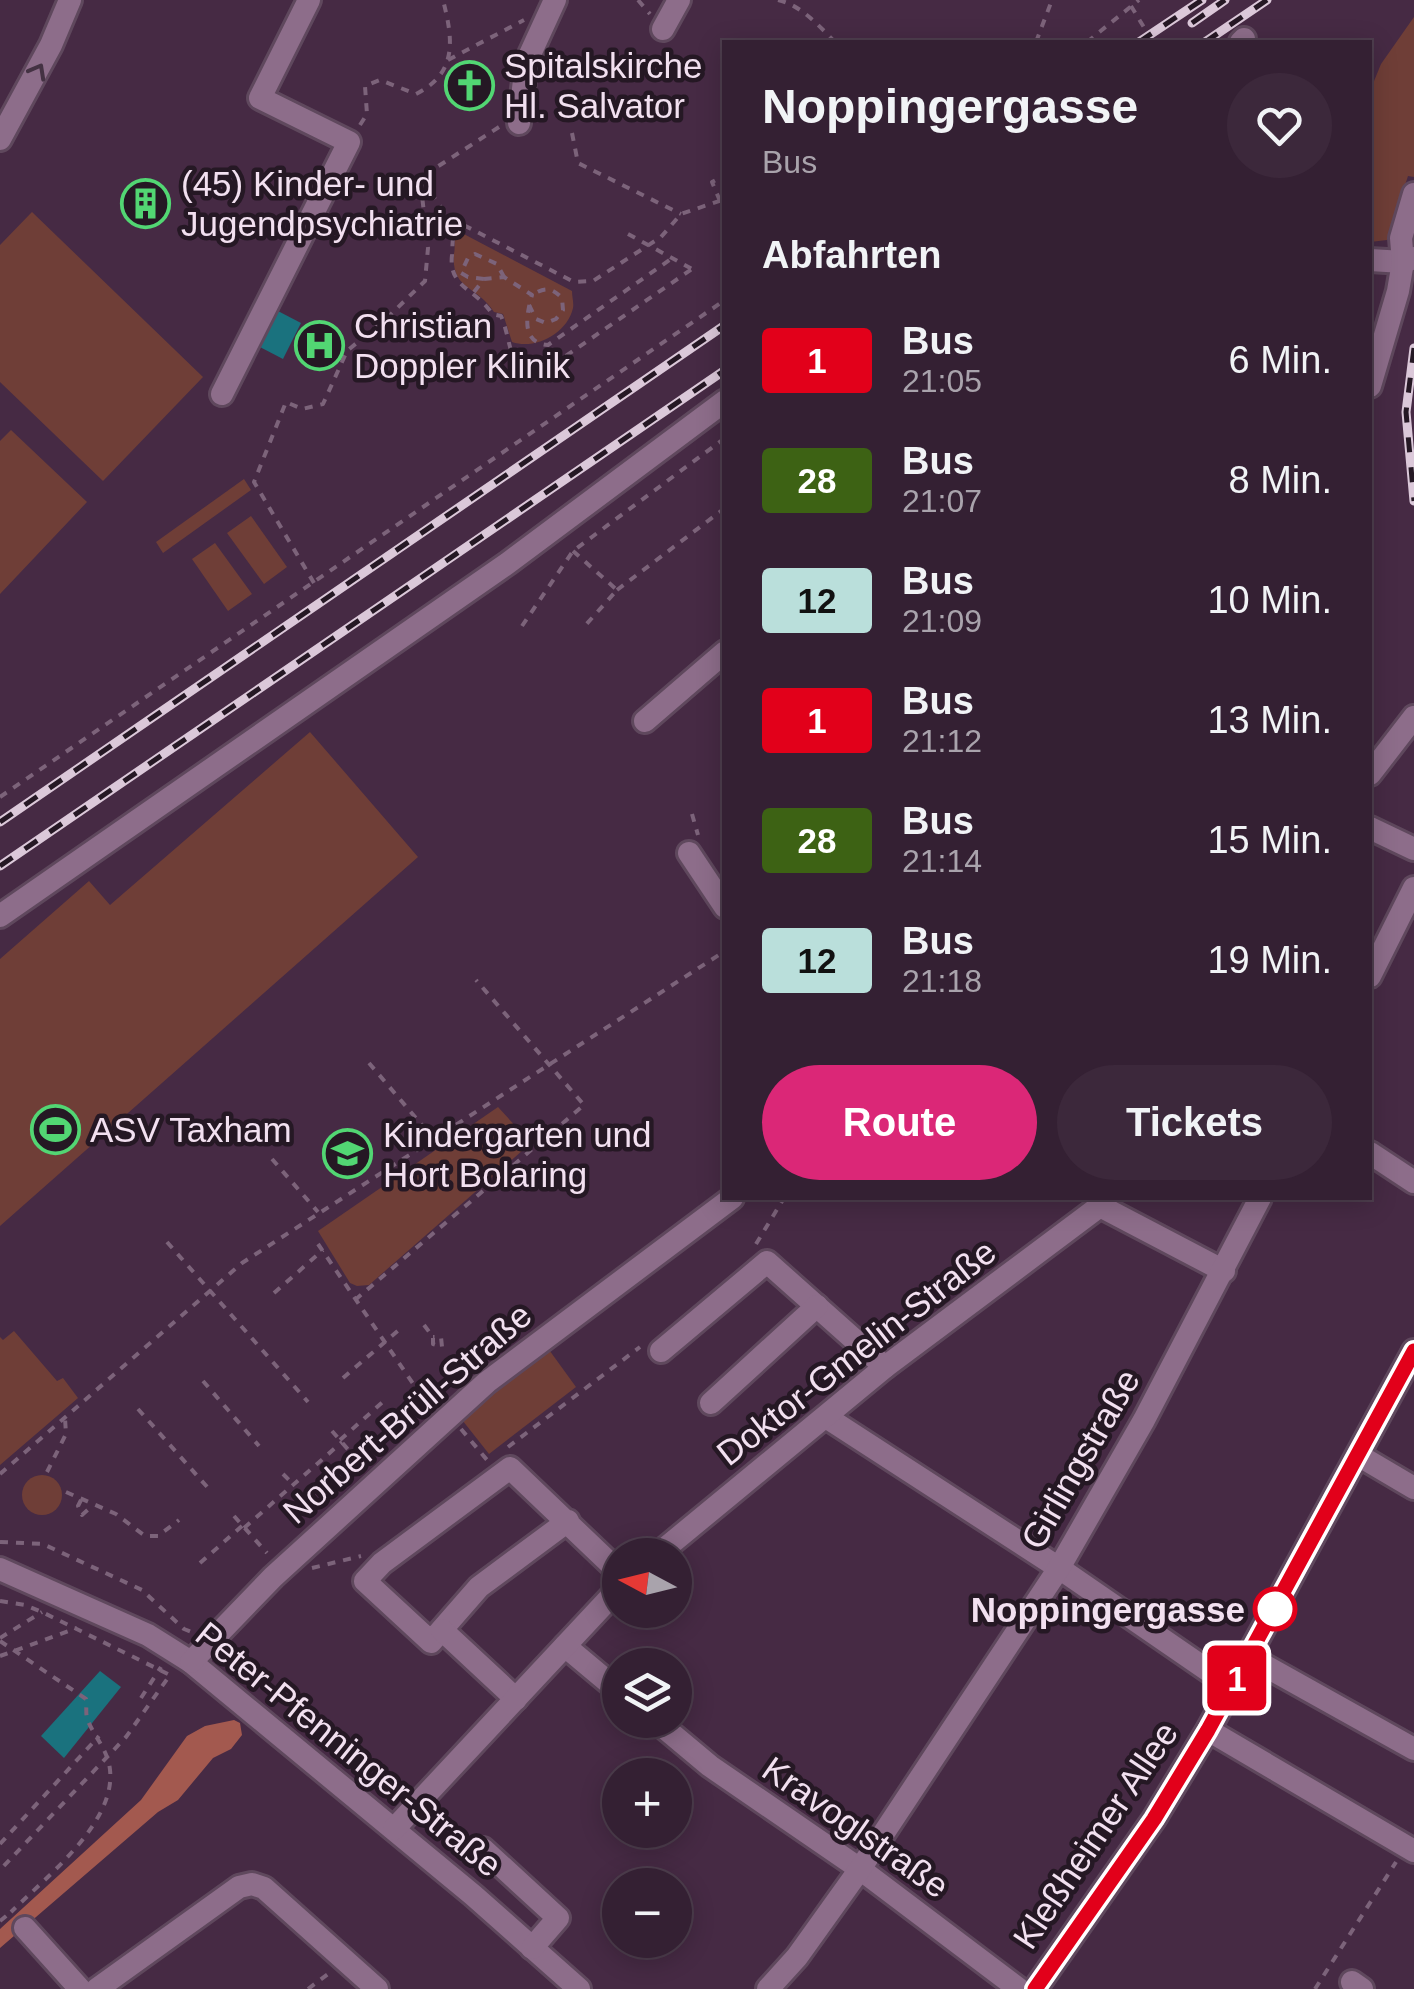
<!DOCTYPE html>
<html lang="de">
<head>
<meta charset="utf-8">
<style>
  :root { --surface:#342033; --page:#3c283b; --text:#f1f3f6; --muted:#a9a3ac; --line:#4e3e4e; --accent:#db2777 }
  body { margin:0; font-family:Helvetica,sans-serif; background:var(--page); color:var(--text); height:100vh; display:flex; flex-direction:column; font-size:38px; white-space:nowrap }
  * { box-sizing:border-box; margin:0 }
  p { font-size:32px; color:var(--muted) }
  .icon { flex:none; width:55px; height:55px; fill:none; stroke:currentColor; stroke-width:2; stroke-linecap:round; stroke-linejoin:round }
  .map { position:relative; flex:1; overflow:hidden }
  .details { position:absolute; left:722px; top:40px; width:650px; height:1160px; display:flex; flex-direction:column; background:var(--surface); border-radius:0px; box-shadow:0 5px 25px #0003,0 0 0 2px var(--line) }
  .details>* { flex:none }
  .badge { padding:0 20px; border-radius:8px; font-size:35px; line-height:65px }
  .needle { width:65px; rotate:277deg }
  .buttons { position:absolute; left:602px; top:1538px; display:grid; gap:20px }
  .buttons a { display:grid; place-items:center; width:90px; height:90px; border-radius:50%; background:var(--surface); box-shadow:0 5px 25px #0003,0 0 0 2px var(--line); font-size:50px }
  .map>.badge { position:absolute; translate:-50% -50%; box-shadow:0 0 0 5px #fff }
  h2 { padding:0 40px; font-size:38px; line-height:90px }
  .round { display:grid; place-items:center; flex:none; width:105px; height:105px; border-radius:52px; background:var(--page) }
  .headline { display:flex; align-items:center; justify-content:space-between; height:170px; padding:0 40px }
  h1 { font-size:48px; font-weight:600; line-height:75px }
  .button { display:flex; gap:20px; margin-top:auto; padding:20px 40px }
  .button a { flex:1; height:115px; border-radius:60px; background:var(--accent); color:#fff; font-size:40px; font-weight:600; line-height:115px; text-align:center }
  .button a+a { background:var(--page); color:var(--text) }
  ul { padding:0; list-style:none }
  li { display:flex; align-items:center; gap:30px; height:120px; padding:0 40px }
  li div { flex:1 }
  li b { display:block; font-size:38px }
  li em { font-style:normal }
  li .badge { min-width:110px; font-weight:700; text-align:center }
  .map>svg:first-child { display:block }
  .green { fill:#6f3e37 }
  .forest { fill:#a3594f }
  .water { fill:#1a727e }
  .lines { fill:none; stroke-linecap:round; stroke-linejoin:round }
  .minor-casing { stroke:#5f485d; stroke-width:28 }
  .path { stroke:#7c637a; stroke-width:4; stroke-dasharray:8 8; stroke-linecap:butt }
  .minor { stroke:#8d6d8a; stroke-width:22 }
  .rail-casing { stroke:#dbc8d9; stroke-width:9 }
  .rail { stroke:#251824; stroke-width:5; stroke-dasharray:15; stroke-linecap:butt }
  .path-bridge { stroke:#7c637a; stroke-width:4; stroke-dasharray:8 8; stroke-linecap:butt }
  .oneway { stroke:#443243 }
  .line-casing { stroke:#fff; stroke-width:22 }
  .line { stroke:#e2001a; stroke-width:15 }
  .stop-dot { fill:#fff; stroke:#e2001a; stroke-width:5 }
  .labels { text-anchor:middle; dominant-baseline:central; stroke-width:9; stroke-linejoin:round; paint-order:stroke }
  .poi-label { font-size:35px; fill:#f2e0f0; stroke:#251824; text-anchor:start }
  .street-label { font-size:35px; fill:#f2e0f0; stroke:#251824 }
  .stop-label { font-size:35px; font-weight:bold; fill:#f2e0f0; stroke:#251824; text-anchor:end }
</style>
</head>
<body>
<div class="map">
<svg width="1414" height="1989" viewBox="0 0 1414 1989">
  <rect width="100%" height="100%" fill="#462a44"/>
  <!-- green -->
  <g class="green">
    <path d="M1414,17V177L1408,176L1387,240L1370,242V91L1381,64Z"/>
    <path d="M32,212L203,377L103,481L0,382V245Z"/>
    <path d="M460,232L572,291C572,297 574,303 573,308C567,334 535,350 512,342L503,314L494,312C477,285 451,290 454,254C456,243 452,240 460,232Z"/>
    <path d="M11,430L87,502L0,594V441Z"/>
    <path d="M244,479L251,490L163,553L156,542Z"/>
    <path d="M251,516L287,567L264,584L227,533Z"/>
    <path d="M215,543L252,594L228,611L192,559Z"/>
    <path d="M310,732L418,857L0,1226V959L89,881L110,905Z"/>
    <path d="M498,1107L531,1143L369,1285L357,1286L350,1283L318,1231Z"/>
    <path d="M14,1331L57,1381L63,1378L78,1398L0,1465V1337L3,1340Z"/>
    <path d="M547,1347L576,1387L489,1454L459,1416Z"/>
    <circle cx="42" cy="1495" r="20"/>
  </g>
  <!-- forest -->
  <path class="forest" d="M234,1720L240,1723L242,1735L231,1749L213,1758L178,1800L158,1812L0,1948V1929L141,1800L187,1736L205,1726Z"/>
  <!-- water -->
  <g class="water">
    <path d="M276,310L301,323L283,359L258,346Z"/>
    <path d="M100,1671L121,1687L64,1758L41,1736Z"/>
  </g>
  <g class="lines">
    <defs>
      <g id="minor">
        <path d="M663,29L679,0"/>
        <path d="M1241,42L1244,39"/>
        <path d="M519,123L526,63L555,0"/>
        <path d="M0,139L51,45L70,0"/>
        <path d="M1370,260L1403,262L1414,258"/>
        <path d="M1370,386L1398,291L1403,262L1401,238L1414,194"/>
        <path d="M222,394L349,142L260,98L309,0"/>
        <path d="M645,721L725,652"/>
        <path d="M1370,774L1414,717"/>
        <path d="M1370,828L1414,849"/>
        <path d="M689,853L725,907"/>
        <path d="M0,916L508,563L725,401"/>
        <path d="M1370,976L1414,888"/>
        <path d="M1370,1153L1414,1182"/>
        <path d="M1100,1206L1224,1271"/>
        <path d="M661,1351L767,1262L885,1367"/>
        <path d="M711,1403L817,1306"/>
        <path d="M826,1417L1059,1568L1232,1687"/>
        <path d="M1358,1455L1414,1488"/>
        <path d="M568,1521L479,1587L431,1642L365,1581L382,1563L510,1468L620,1573"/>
        <path d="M657,1555L885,1367L1100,1206L1104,1198"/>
        <path d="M0,1569L148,1635L191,1662L473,1895L579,1989"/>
        <path d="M442,1630L516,1699"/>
        <path d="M565,1646L620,1692"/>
        <path d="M1249,1657L1414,1749"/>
        <path d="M191,1662L273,1577L487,1382L732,1198"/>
        <path d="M655,1720L710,1766L860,1869L1019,1989"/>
        <path d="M1208,1730L1414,1851"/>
        <path d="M394,1829L620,1587"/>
        <path d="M483,1849L558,1918L532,1948"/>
        <path d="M25,1928L80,1989"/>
        <path d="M1352,1982L1362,1989"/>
        <path d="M97,1989L239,1887L252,1884L264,1888L377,1989"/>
        <path d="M768,1989L797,1957L860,1869L1059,1568L1144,1420L1260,1198"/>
        <path d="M1035,1989L1154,1819L1208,1730L1414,1351"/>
      </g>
    </defs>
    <!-- minor casing -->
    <use href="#minor" class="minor-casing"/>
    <!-- path -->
    <g class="path">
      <path d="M638,0L650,14"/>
      <path d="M778,0C801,5 819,26 835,42"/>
      <path d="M1131,6L1145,29"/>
      <path d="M1036,42L1052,0"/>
      <path d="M1087,42L1139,0"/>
      <path d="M448,60L524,20"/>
      <path d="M360,125L367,114L365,86L380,80L416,94C458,73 453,39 443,0"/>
      <path d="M499,127L420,178L448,217L574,282L593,281L661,237L681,214L725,199"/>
      <path d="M572,133L578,163L681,214"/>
      <path d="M720,201L712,182L725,175"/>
      <path d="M460,224C451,236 453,241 452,255C448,288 477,289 492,314L501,316C512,340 507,375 541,373L692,269"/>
      <path d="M484,279L468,277L461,273L468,258L475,254L497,264L504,277"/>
      <path d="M474,292L484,279L504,277L532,295C526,316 521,343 548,345L671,259"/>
      <path d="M529,305L536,319L546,323L556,319L563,310L562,298C551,287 545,287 532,295"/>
      <path d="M573,551L617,590L583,628"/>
      <path d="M314,583L254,482L286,402L302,409L323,404L347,351L388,317L425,281L428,248L420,178"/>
      <path d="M617,590L725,508"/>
      <path d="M522,626L573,551L725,438"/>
      <path d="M0,797L725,300"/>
      <path d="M692,814L698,835"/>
      <path d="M369,1063L433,1138"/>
      <path d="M272,1159L318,1212"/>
      <path d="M167,1242L308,1402"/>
      <path d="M318,1244L431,1410"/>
      <path d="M756,1244L784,1198"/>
      <path d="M274,1293L323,1250"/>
      <path d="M355,1300L584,1105L476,980"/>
      <path d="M424,1325L433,1337V1344L442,1347L441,1337H433"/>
      <path d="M343,1378L400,1329"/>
      <path d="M203,1381L259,1446"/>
      <path d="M138,1409L209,1489"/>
      <path d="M461,1429L487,1460"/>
      <path d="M332,1431L365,1469"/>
      <path d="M340,1440L385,1400"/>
      <path d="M508,1447L640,1347"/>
      <path d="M47,1472L66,1434L65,1418"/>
      <path d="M0,1474L242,1263L725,951"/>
      <path d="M283,1474L294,1485"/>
      <path d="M66,1492L116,1514L145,1536H158L179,1520"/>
      <path d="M81,1500L78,1506L82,1515L91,1507"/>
      <path d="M234,1516L267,1553"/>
      <path d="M244,1528L342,1442"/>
      <path d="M0,1542L43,1544L142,1590L184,1629L194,1633"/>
      <path d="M200,1563L242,1526"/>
      <path d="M312,1568L361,1556"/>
      <path d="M0,1601L25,1605L42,1612L170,1675L126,1737L0,1870"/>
      <path d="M0,1638L42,1612"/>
      <path d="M0,1641L86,1699C87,1707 85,1714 88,1721C95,1738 108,1750 110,1770C116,1823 45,1878 11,1912"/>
      <path d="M0,1656L77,1628"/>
      <path d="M141,1698L161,1667"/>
      <path d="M0,1844L99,1736"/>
      <path d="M0,1921L11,1912"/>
      <path d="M308,1989L328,1974"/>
      <path d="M1315,1989L1396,1862"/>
    </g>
    <!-- minor -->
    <use href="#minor" class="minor"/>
    <defs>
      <g id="rail">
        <path d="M1192,23L1225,0"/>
        <path d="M1139,42L1202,0"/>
        <path d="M1205,42L1267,0"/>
        <path d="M1414,348L1406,412L1414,501"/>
        <path d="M0,822L725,325"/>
        <path d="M0,866L725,370"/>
      </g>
    </defs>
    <!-- rail casing -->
    <use href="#rail" class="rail-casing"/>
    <!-- rail -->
    <use href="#rail" class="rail"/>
    <!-- path-bridge -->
    <path class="path-bridge" d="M628,234L692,269"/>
  </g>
  <!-- one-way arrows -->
  <defs><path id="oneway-chevron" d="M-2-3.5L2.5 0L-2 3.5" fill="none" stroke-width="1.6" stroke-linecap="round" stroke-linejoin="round" transform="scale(2.5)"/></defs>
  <use class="oneway" href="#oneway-chevron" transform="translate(38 71) rotate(-61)"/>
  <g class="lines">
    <defs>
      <path id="line" d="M1035,1989L1154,1819L1208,1730L1414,1351"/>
    </defs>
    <!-- line casing -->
    <use href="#line" class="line-casing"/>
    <!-- line -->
    <use href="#line" class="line"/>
  </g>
  <!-- icons -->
  <defs>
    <symbol id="church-ring" viewBox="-11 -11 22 22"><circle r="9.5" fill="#251824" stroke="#52d673" stroke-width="1.5"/><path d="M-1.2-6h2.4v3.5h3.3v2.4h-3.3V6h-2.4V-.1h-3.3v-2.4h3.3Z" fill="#52d673"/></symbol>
    <symbol id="building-ring" viewBox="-11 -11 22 22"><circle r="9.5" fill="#251824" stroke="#52d673" stroke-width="1.5"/><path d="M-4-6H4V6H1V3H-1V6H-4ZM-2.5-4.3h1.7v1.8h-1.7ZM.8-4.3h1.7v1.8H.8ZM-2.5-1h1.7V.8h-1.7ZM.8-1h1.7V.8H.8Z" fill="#52d673"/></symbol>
    <symbol id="hospital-ring" viewBox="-11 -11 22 22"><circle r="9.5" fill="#251824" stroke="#52d673" stroke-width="1.5"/><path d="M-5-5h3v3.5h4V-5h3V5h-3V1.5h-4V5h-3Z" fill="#52d673"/></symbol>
    <symbol id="stadium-ring" viewBox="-11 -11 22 22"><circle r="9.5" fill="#251824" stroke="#52d673" stroke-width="1.5"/><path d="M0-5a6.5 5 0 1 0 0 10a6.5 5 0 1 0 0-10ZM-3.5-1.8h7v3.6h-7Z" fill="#52d673"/></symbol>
    <symbol id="school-ring" viewBox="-11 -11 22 22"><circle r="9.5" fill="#251824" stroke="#52d673" stroke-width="1.5"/><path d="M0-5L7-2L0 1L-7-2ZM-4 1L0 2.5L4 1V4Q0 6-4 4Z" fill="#52d673"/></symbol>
  </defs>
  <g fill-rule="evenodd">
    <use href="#church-ring" x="442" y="58" width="55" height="55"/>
    <use href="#building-ring" x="118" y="176" width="55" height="55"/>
    <use href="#hospital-ring" x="292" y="318" width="55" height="55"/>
    <use href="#stadium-ring" x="28" y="1102" width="55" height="55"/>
    <use href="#school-ring" x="320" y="1126" width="55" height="55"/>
  </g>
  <!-- markers -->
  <circle class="stop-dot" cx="1275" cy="1609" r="20"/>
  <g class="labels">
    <!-- poi labels -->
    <g class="poi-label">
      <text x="504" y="65">Spitalskirche<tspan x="504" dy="40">Hl. Salvator</tspan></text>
      <text x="181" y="183">(45) Kinder- und<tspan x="181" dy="40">Jugendpsychiatrie</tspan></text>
      <text x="354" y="325">Christian<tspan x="354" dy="40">Doppler Klinik</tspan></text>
      <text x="90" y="1129">ASV Taxham</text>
      <text x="383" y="1134">Kindergarten und<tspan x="383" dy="40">Hort Bolaring</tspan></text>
    </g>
    <!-- street labels -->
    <g class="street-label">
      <text transform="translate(856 1352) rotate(-38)">Doktor-Gmelin-Straße</text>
      <text transform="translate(407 1413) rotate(-41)">Norbert-Brüll-Straße</text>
      <text transform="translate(1080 1459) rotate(-60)">Girlingstraße</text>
      <text transform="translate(349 1749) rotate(39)">Peter-Pfenninger-Straße</text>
      <text transform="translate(856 1827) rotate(35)">Kravoglstraße</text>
      <text transform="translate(1095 1835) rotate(-56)">Kleßheimer Allee</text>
    </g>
    <!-- stop labels -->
    <g class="stop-label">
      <text x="1245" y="1609">Noppingergasse</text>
    </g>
  </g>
</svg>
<div class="buttons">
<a><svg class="needle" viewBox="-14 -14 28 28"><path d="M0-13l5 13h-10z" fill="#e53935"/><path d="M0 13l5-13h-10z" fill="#a9a3ac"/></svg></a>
<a><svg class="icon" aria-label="layers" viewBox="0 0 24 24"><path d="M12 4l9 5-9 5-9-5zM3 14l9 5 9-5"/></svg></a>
<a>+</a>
<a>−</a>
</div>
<b class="badge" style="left:1237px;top:1678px;background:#e2001a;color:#fff">1</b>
<section class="details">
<div class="headline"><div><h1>Noppingergasse</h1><p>Bus</p></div><a class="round"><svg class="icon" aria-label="heart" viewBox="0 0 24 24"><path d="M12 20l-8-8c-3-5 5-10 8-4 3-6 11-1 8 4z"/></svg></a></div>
<h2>Abfahrten</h2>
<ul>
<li><span class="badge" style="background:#e2001a;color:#fff">1</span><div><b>Bus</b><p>21:05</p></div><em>6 Min.</em></li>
<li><span class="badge" style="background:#3d6214;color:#fff">28</span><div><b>Bus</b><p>21:07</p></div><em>8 Min.</em></li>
<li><span class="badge" style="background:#badfdb;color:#111">12</span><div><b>Bus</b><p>21:09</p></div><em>10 Min.</em></li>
<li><span class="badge" style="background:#e2001a;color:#fff">1</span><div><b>Bus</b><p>21:12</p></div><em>13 Min.</em></li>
<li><span class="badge" style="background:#3d6214;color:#fff">28</span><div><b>Bus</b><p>21:14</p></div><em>15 Min.</em></li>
<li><span class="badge" style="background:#badfdb;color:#111">12</span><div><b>Bus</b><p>21:18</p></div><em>19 Min.</em></li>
</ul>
<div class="button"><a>Route</a><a>Tickets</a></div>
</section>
</div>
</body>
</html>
